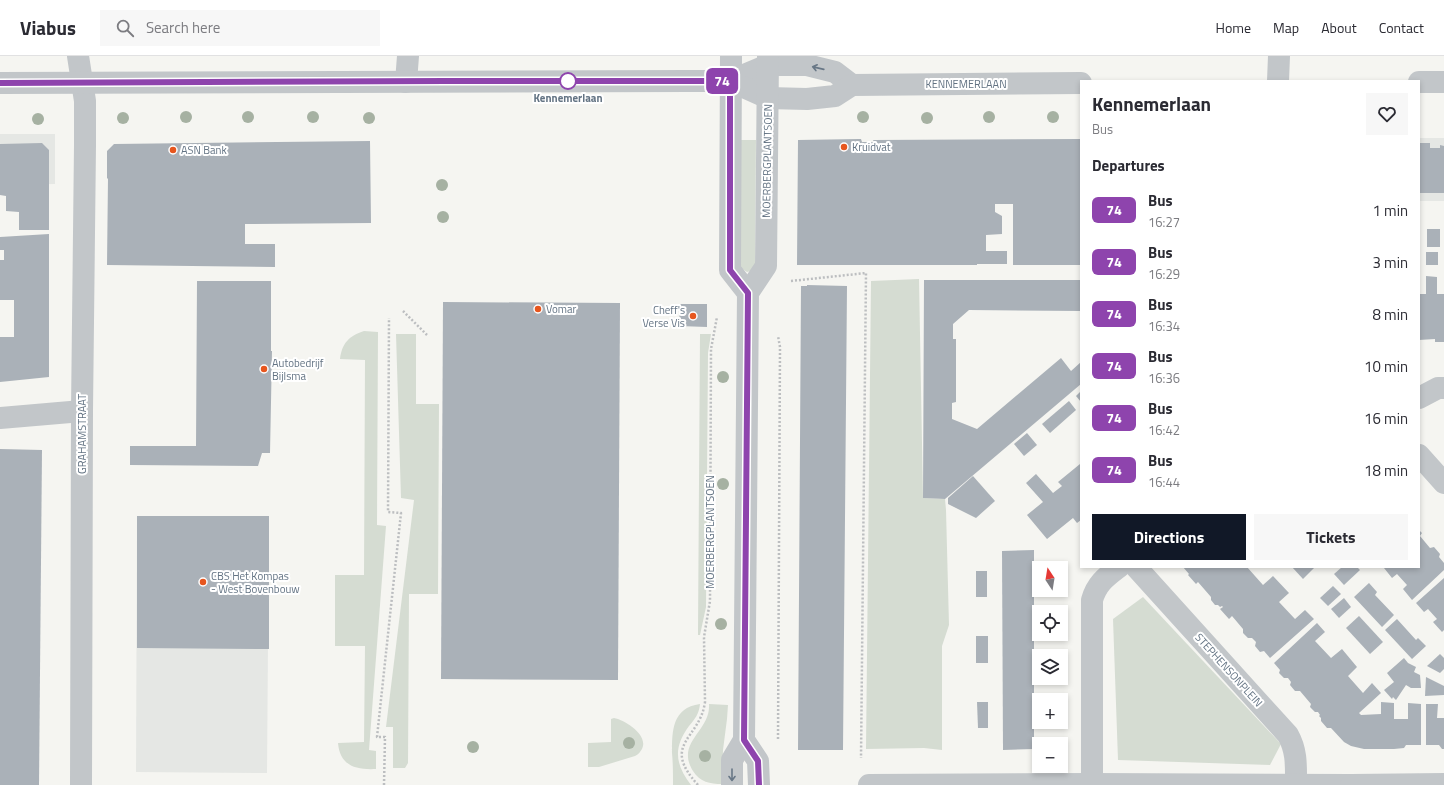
<!DOCTYPE html>
<html lang="en">
<head>
<meta charset="utf-8">
<style>
  :root { --surface:#fff; --page:#f7f7f7; --text:#2b2b33; --muted:#7c7c81; --line:#e1e1e2; --accent:#111827 }
  body { margin:0; font-family:"Titillium Web",sans-serif; background:var(--page); color:var(--text); height:100vh; display:flex; flex-direction:column; font-size:15px; white-space:nowrap }
  * { box-sizing:border-box; margin:0 }
  p { font-size:13px; color:var(--muted) }
  .icon { flex:none; width:22px; height:22px; fill:none; stroke:currentColor; stroke-width:2; stroke-linecap:round; stroke-linejoin:round }
  .map { position:relative; flex:1; overflow:hidden }
  .sheet { position:absolute; left:1080px; top:24px; width:340px; height:488px; display:flex; flex-direction:column; background:var(--surface); border-radius:0px; box-shadow:0 2px 6px #0003 }
  .sheet>* { flex:none }
  .badge { padding:0 8px; border-radius:6px; font-size:14px; line-height:26px }
  .needle { width:26px; rotate:348deg }
  .fabs { position:absolute; left:1032px; top:505px; display:grid; gap:8px }
  .fabs a { display:grid; place-items:center; width:36px; height:36px; border-radius:0px; background:var(--surface); box-shadow:0 2px 6px #0003; font-size:20px }
  .map>.badge { position:absolute; translate:-50% -50%; box-shadow:0 0 0 2px #fff }
  h2 { padding:0 12px; font-size:15px; line-height:36px }
  .round { display:grid; place-items:center; flex:none; width:42px; height:42px; border-radius:0px; background:var(--page) }
  .headline { display:flex; align-items:center; justify-content:space-between; height:68px; padding:0 12px }
  h1 { font-size:19px; font-weight:700; line-height:30px }
  .action { display:flex; gap:8px; margin-top:auto; padding:8px 12px }
  .action a { flex:1; height:46px; border-radius:0px; background:var(--accent); color:#fff; font-size:16px; font-weight:700; line-height:46px; text-align:center }
  .action a+a { background:var(--page); color:var(--text) }
  ul { padding:0; list-style:none }
  li { display:flex; align-items:center; gap:12px; height:52px; padding:0 12px }
  li div { flex:1 }
  li b { display:block; font-size:15px }
  li em { font-style:normal }
  li .badge { min-width:44px; font-weight:700; text-align:center }
  header { display:flex; align-items:center; gap:24px; box-sizing:border-box; height:56px; padding:0 20px; background:var(--surface); border-bottom:1px solid var(--line) }
  header strong { font-size:19px }
  nav { display:flex; gap:22px; margin-inline-start:auto; font-size:14px }
  .search { width:280px; height:36px; background:var(--page); display:flex; align-items:center; gap:10px; box-sizing:border-box; padding:0 14px; border-radius:0px; color:var(--muted); font-size:15px }
  .map>svg:first-child { display:block }
  .built { fill:#e5e7e4 }
  .green { fill:#d5dcd2 }
  .building { fill:#aab1b8 }
  .lines { fill:none; stroke-linecap:round; stroke-linejoin:round }
  .path { stroke:#bcbec0; stroke-width:2.5; stroke-dasharray:2 2; stroke-linecap:butt }
  .minor { stroke:#c2c6c9; stroke-width:22 }
  .tree { fill:#a6b1a2 }
  .oneway { stroke:#687786 }
  .line-casing { stroke:#fff; stroke-width:9 }
  .line { stroke:#8e44ad; stroke-width:6 }
  .stop-dot { fill:#fff; stroke:#8e44ad; stroke-width:2 }
  .poi-dot { fill:#e7561e; stroke:#fff; stroke-width:1.5 }
  .labels { text-anchor:middle; dominant-baseline:central; stroke-width:4; stroke-linejoin:round; paint-order:stroke }
  .street-label { font-size:11px; fill:#637383; stroke:#fff }
  .stop-label { font-size:11px; font-weight:bold; fill:#637383; stroke:#fff }
  .poi-label { font-size:11px; fill:#637383; stroke:#fff; text-anchor:start }
</style>
</head>
<body>
<header>
<strong>Viabus</strong>
<div class="search"><svg class="icon" aria-label="search" viewBox="0 0 24 24"><circle cx="10" cy="10" r="6"/><path d="M15 15l6 6"/></svg>Search here</div>
<nav><a>Home</a><a>Map</a><a>About</a><a>Contact</a></nav>
</header>
<div class="map">
<svg width="1444" height="729" viewBox="0 0 1444 729">
  <rect width="100%" height="100%" fill="#f5f5f1"/>
  <!-- built -->
  <g class="built">
    <path d="M0,78H55V128L0,129Z"/>
    <rect x="1419" y="82" width="25" height="63"/>
    <path d="M137,460H269L267,717L136,716Z"/>
  </g>
  <!-- green -->
  <g class="green">
    <path d="M741,84H756L755,209L751,215L747,216L741,212L740,209Z"/>
    <path d="M919,223L923,442L945,443L946,454L949,569L942,590V694L924,692L866,693L871,225Z"/>
    <path d="M364,275L378,276L377,469L386,470L369,694L376,695V713C356,714 340,710 338,687L364,686L365,590H335V519H364L365,304L340,303C342,287 349,280 364,275Z"/>
    <path d="M396,278H416V348H439L438,538H409L408,707L405,712H393V671H386L414,444L401,442Z"/>
    <path d="M700,278H711L708,297L706,551L700,579H698V575Z"/>
    <path d="M1143,541L1281,688L1270,709L1118,704L1113,563Z"/>
    <path d="M700,648C699,658 695,663 689,670C673,692 675,708 691,729H673C673,718 673,708 672,697C672,675 672,652 700,648Z"/>
    <path d="M709,648L728,649L727,663L723,694L722,728C710,728 700,726 693,715C675,686 711,675 709,648Z"/>
    <path d="M614,662C625,664 649,679 642,693C640,696 639,698 635,700L599,711H588V687L611,686V663Z"/>
  </g>
  <!-- building -->
  <g class="building">
    <path d="M859,83H861L862,86H874L873,84L1081,83V209H1013V148H995V156L1002,160V178L986,179V195H1007V208H977V209H797L798,84Z"/>
    <path d="M370,85L371,167L245,168V188H275V211L107,209L108,122L107,123V95L114,88Z"/>
    <path d="M42,87L49,94V174H19V156L6,155V140L0,139V88Z"/>
    <path d="M1419,87H1430V92H1440V89L1444,90V137H1419Z"/>
    <rect x="1427" y="173" width="13" height="18"/>
    <path d="M49,178V321L0,326V281H14V244H0V204H4V194H0V181Z"/>
    <rect x="1426" y="196" width="12" height="13"/>
    <path d="M1426,220L1437,221V238H1444V286H1435V283L1419,284V238H1426Z"/>
    <path d="M924,224H1081V255L969,254L953,268V283H956V346L952,347V363L977,373L1061,302L1071,315L1081,306V328L945,443L923,442Z"/>
    <path d="M197,225H271V295H272L270,397H262L258,410L130,409V390H196Z"/>
    <path d="M807,229L847,230L843,694H798L801,230H807Z"/>
    <path d="M443,246L620,247L618,624L441,623Z"/>
    <path d="M680,248H707V271L679,270Z"/>
    <path d="M1081,335V346L1076,340Z"/>
    <path d="M1069,345L1076,354L1050,377L1042,368Z"/>
    <path d="M1027,377L1037,389L1024,400L1014,388Z"/>
    <path d="M0,393L42,394L39,729H0Z"/>
    <path d="M1080,408L1081,410V464L1077,467L1073,462L1047,483L1027,459L1043,446L1026,427L1036,418L1053,437L1062,430L1058,426Z"/>
    <path d="M973,420L995,445L976,462L948,448V442Z"/>
    <path d="M137,460H269V593L137,592Z"/>
    <path d="M1419,474L1422,477L1420,480L1430,492L1434,491L1440,498L1439,501L1444,507V514L1412,544L1403,533L1407,529L1397,518L1392,522L1384,512L1385,511H1419Z"/>
    <path d="M1034,494V693L1003,694L1002,495Z"/>
    <path d="M1183,511H1247L1263,529L1273,520L1289,537L1279,546L1295,563L1305,554L1314,563L1270,602L1264,595L1260,596L1255,590L1256,586L1252,582H1248L1243,577V573L1232,560L1229,563L1220,553L1223,551L1222,550L1220,551L1218,549H1215L1211,544V541L1198,526L1196,528L1188,519L1189,518Z"/>
    <path d="M1292,511H1315L1303,523Z"/>
    <path d="M1342,511H1357L1360,514L1344,529L1334,518Z"/>
    <rect x="976" y="515" width="11" height="26"/>
    <path d="M1444,522V574L1442,576L1433,566L1437,563L1428,553L1424,556L1416,547Z"/>
    <path d="M1369,527L1377,536L1375,539L1394,559L1382,571L1354,541Z"/>
    <path d="M1333,530L1341,538L1328,550L1320,542Z"/>
    <path d="M1344,542L1351,551L1339,562L1331,553Z"/>
    <path d="M1359,560L1383,586L1370,598L1346,572Z"/>
    <path d="M1397,563L1416,584L1418,582L1426,590L1412,603L1385,574Z"/>
    <path d="M1317,567L1325,576L1315,585L1331,602L1342,593L1357,611L1348,620L1363,637L1372,627L1381,637L1359,657L1361,659L1381,658V646L1394,647V663H1408V647L1421,648V689H1406L1404,692L1394,693H1364L1351,690L1344,686L1331,672H1327L1321,665V662L1319,660L1320,659L1318,656H1315L1310,651L1311,648L1300,635H1295L1290,629L1291,626L1288,622H1284L1279,617L1280,614L1274,607Z"/>
    <rect x="976" y="580" width="12" height="27"/>
    <path d="M1440,598L1444,602V613L1440,617L1427,610Z"/>
    <path d="M1404,602L1408,607L1416,611L1414,616L1420,619L1421,632H1411L1406,629L1396,644L1393,641L1392,643L1384,634L1394,626L1387,617Z"/>
    <path d="M1426,621L1444,630V639L1425,640Z"/>
    <path d="M977,646H988V672H978Z"/>
    <path d="M1426,648H1438L1437,662H1444V693H1442L1439,689H1426Z"/>
  </g>
  <g class="lines">
    <!-- path -->
    <g class="path">
      <path d="M791,225L866,217L861,702"/>
      <path d="M403,255L427,279"/>
      <path d="M778,683L780,291L778,280"/>
      <path d="M384,729L385,681H377L401,457L388,456L389,262"/>
      <path d="M698,729C660,687 700,684 705,646L704,581L710,545L711,293L717,261"/>
    </g>
    <!-- minor -->
    <g class="minor">
      <path d="M78,0L85,45V89L82,355L81,729"/>
      <path d="M731,0L730,214L748,237"/>
      <path d="M730,25L768,9H807L835,16L852,29"/>
      <path d="M1278,25L1279,0"/>
      <path d="M406,26L408,0"/>
      <path d="M1419,26H1444"/>
      <path d="M0,27L689,25H730L768,42L807,43L835,40L852,29L1081,27"/>
      <path d="M1419,342L1438,332H1444"/>
      <path d="M0,362L82,355"/>
      <path d="M1419,399L1444,427"/>
      <path d="M1136,511L1288,679C1297,695 1296,710 1296,728"/>
      <path d="M744,684L758,705L759,729"/>
      <path d="M1092,728V544C1097,527 1106,521 1119,511"/>
      <path d="M732,729V704L744,684L748,237L766,210L768,0"/>
      <path d="M869,729L1092,728L1351,729"/>
      <path d="M1351,729L1444,728"/>
    </g>
  </g>
  <!-- trees -->
  <g class="tree">
    <circle cx="186" cy="61" r="6"/>
    <circle cx="248" cy="61" r="6"/>
    <circle cx="313" cy="61" r="6"/>
    <circle cx="863" cy="61" r="6"/>
    <circle cx="989" cy="61" r="6"/>
    <circle cx="1053" cy="61" r="6"/>
    <circle cx="123" cy="62" r="6"/>
    <circle cx="369" cy="62" r="6"/>
    <circle cx="927" cy="62" r="6"/>
    <circle cx="38" cy="63" r="6"/>
    <circle cx="442" cy="129" r="6"/>
    <circle cx="443" cy="161" r="6"/>
    <circle cx="723" cy="321" r="6"/>
    <circle cx="723" cy="428" r="6"/>
    <circle cx="721" cy="568" r="6"/>
    <circle cx="629" cy="687" r="6"/>
    <circle cx="473" cy="691" r="6"/>
    <circle cx="705" cy="700" r="6"/>
  </g>
  <!-- one-way arrows -->
  <defs><path id="oneway-shaft" d="M-6 0H5M1.5-3L5.5 0L1.5 3" fill="none" stroke-width="1.6" stroke-linecap="round" stroke-linejoin="round"/></defs>
  <g class="oneway">
    <use href="#oneway-shaft" transform="translate(818 12) rotate(-167)"/>
    <use href="#oneway-shaft" transform="translate(732 719) rotate(90)"/>
  </g>
  <g class="lines">
    <defs>
      <path id="line" d="M0,27L446,25H730V214L748,237L744,684L758,705L759,729"/>
    </defs>
    <!-- line casing -->
    <use href="#line" class="line-casing"/>
    <!-- line -->
    <use href="#line" class="line"/>
  </g>
  <!-- markers -->
  <circle class="stop-dot" cx="568" cy="25" r="8"/>
  <g class="poi-dot">
    <circle cx="844" cy="91" r="4"/>
    <circle cx="173" cy="94" r="4"/>
    <circle cx="538" cy="253" r="4"/>
    <circle cx="693" cy="260" r="4"/>
    <circle cx="264" cy="313" r="4"/>
    <circle cx="203" cy="526" r="4"/>
  </g>
  <g class="labels">
    <!-- street labels -->
    <g class="street-label">
      <text x="966" y="28">KENNEMERLAAN</text>
      <text transform="translate(767 105) rotate(-89)">MOERBERGPLANTSOEN</text>
      <text transform="translate(82 378) rotate(-90)">GRAHAMSTRAAT</text>
      <text transform="translate(710 476) rotate(-90)">MOERBERGPLANTSOEN</text>
      <text transform="translate(1229 614) rotate(48)">STEPHENSONPLEIN</text>
    </g>
    <!-- stop labels -->
    <g class="stop-label">
      <text x="568" y="42">Kennemerlaan</text>
    </g>
    <!-- poi labels -->
    <g class="poi-label">
      <text x="852" y="91">Kruidvat</text>
      <text x="181" y="94">ASN Bank</text>
      <text x="546" y="253">Vomar</text>
      <text x="685" y="254" text-anchor="end">Cheff's<tspan x="685" dy="13">Verse Vis</tspan></text>
      <text x="272" y="307">Autobedrijf<tspan x="272" dy="13">Bijlsma</tspan></text>
      <text x="211" y="520">CBS Het Kompas<tspan x="211" dy="13">- West Bovenbouw</tspan></text>
    </g>
  </g>
</svg>
<div class="fabs">
<a><svg class="needle" viewBox="-14 -14 28 28"><path d="M0-13l5 13h-10z" fill="#e53935"/><path d="M0 13l5-13h-10z" fill="#7c7c81"/></svg></a>
<a><svg class="icon" aria-label="locate" viewBox="0 0 24 24"><circle cx="12" cy="12" r="6"/><path d="M12 2v4M12 18v4M2 12h4M18 12h4"/></svg></a>
<a><svg class="icon" aria-label="layers" viewBox="0 0 24 24"><path d="M12 4l9 5-9 5-9-5zM3 14l9 5 9-5"/></svg></a>
<a>+</a>
<a>−</a>
</div>
<b class="badge" style="left:722px;top:25px;background:#8e44ad;color:#fff">74</b>
<section class="sheet">
<div class="headline"><div><h1>Kennemerlaan</h1><p>Bus</p></div><a class="round"><svg class="icon" aria-label="heart" viewBox="0 0 24 24"><path d="M12 20l-8-8c-3-5 5-10 8-4 3-6 11-1 8 4z"/></svg></a></div>
<h2>Departures</h2>
<ul>
<li><span class="badge" style="background:#8e44ad;color:#fff">74</span><div><b>Bus</b><p>16:27</p></div><em>1 min</em></li>
<li><span class="badge" style="background:#8e44ad;color:#fff">74</span><div><b>Bus</b><p>16:29</p></div><em>3 min</em></li>
<li><span class="badge" style="background:#8e44ad;color:#fff">74</span><div><b>Bus</b><p>16:34</p></div><em>8 min</em></li>
<li><span class="badge" style="background:#8e44ad;color:#fff">74</span><div><b>Bus</b><p>16:36</p></div><em>10 min</em></li>
<li><span class="badge" style="background:#8e44ad;color:#fff">74</span><div><b>Bus</b><p>16:42</p></div><em>16 min</em></li>
<li><span class="badge" style="background:#8e44ad;color:#fff">74</span><div><b>Bus</b><p>16:44</p></div><em>18 min</em></li>
</ul>
<div class="action"><a>Directions</a><a>Tickets</a></div>
</section>
</div>
</body>
</html>
